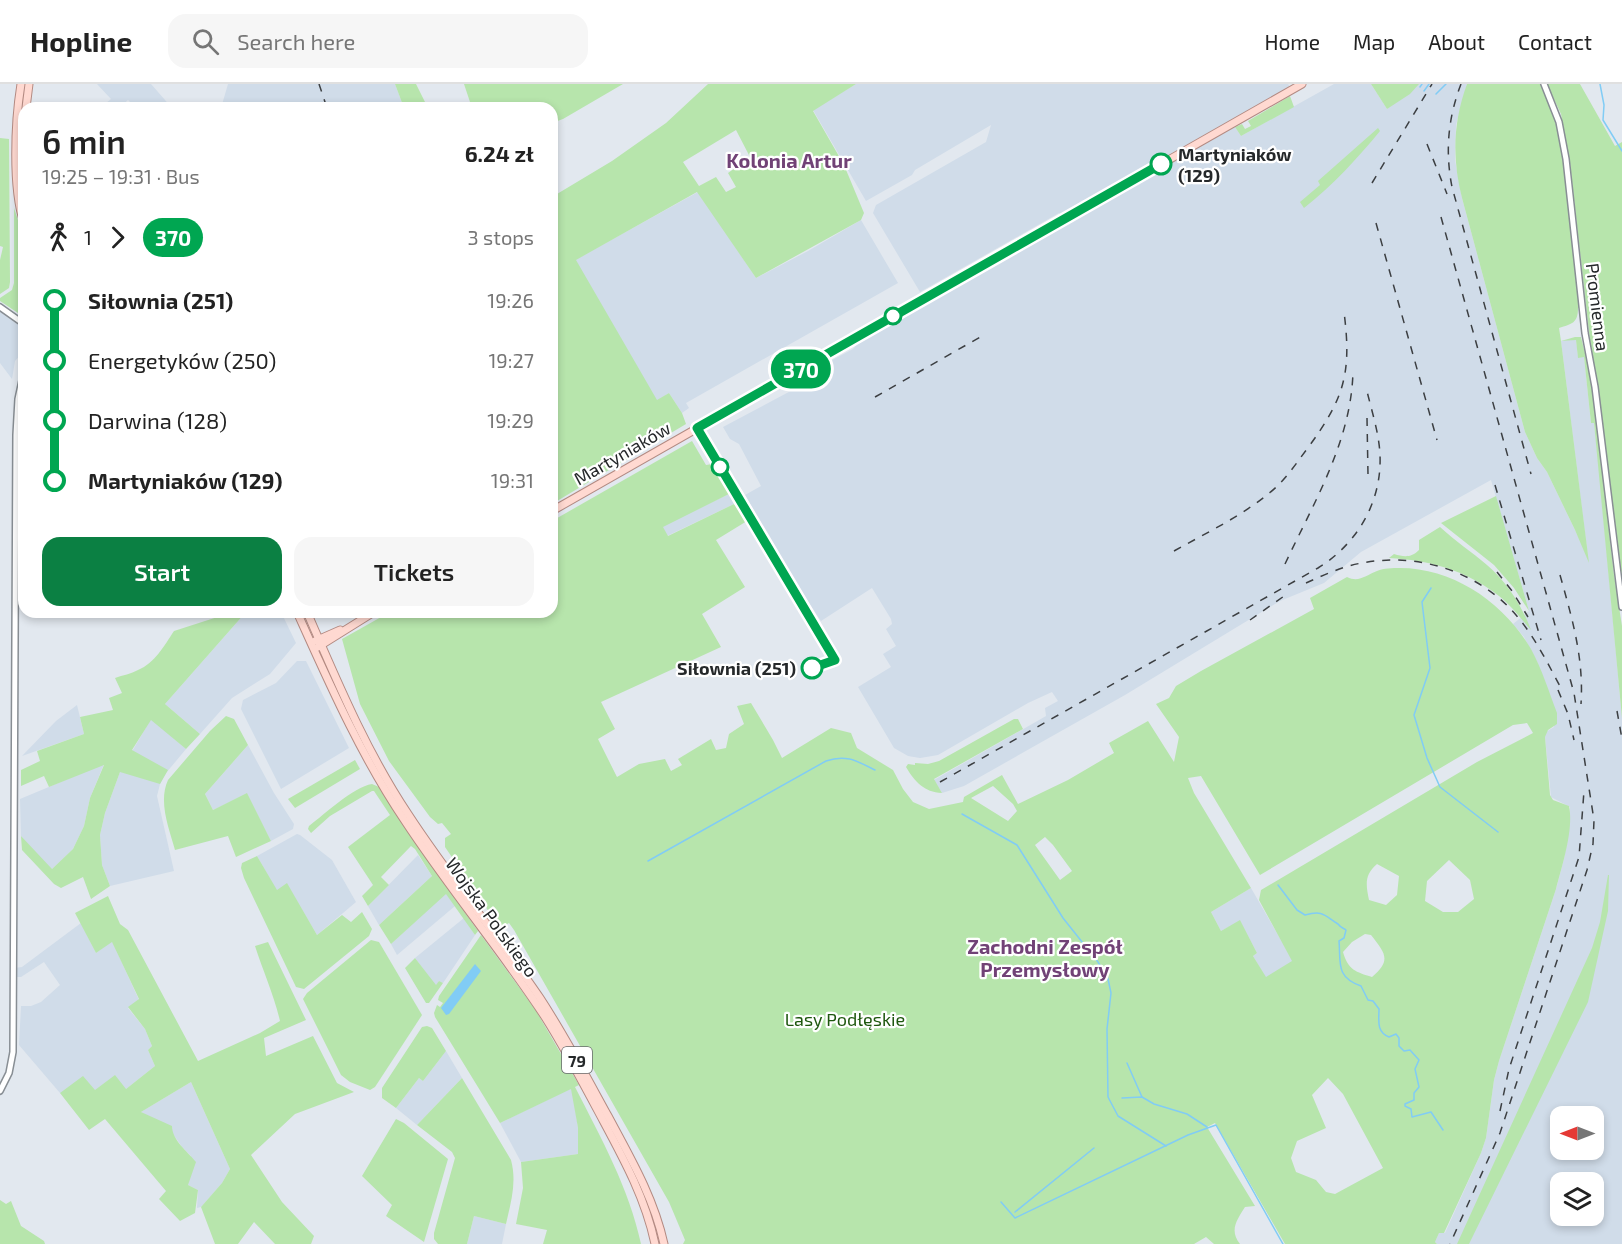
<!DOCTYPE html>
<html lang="en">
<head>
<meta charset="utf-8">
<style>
  :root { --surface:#fff; --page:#f6f6f6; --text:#222; --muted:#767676; --line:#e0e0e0; --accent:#0b8043 }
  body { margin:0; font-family:"Exo 2",sans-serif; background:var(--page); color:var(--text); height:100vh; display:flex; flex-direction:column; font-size:22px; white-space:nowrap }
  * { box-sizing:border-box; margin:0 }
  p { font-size:20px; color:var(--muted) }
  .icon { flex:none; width:33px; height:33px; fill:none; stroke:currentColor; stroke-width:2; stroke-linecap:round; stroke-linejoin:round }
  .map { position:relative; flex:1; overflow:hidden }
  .side { position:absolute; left:18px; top:18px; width:540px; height:516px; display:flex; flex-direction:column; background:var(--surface); border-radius:18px; box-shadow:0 3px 9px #0003 }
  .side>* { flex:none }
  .badge { padding:0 12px; border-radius:20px; font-size:21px; line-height:39px }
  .needle { width:39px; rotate:270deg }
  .buttons { position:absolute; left:1550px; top:1022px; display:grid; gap:12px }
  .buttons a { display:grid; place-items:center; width:54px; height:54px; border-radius:12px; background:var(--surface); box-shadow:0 3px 9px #0003; font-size:30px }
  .map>.badge { position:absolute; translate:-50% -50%; box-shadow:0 0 0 3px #fff }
  .legs { display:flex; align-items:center; gap:9px; height:66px; padding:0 24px; font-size:20px }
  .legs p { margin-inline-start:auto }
  .overview { display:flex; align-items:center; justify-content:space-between; height:102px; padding:0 24px }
  h1 { font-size:33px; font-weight:600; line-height:45px }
  .cta { display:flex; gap:12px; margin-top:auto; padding:12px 24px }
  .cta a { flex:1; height:69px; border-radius:18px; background:var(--accent); color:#fff; font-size:24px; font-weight:600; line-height:69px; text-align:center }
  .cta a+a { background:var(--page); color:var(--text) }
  ul { padding:0 24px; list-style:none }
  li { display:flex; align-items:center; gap:21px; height:60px; font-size:22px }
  li i { display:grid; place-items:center; width:9px; height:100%; margin:0 8px; background:currentColor }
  li i::after { content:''; width:15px; height:15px; margin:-8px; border:4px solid; border-radius:50%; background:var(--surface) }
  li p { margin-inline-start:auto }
  li:first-child i { background:linear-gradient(#0000 50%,currentColor 0) }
  li:last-child i { background:linear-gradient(currentColor 50%,#0000 0) }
  header { display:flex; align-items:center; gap:36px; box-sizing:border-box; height:84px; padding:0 30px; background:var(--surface); border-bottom:2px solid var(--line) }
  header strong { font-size:28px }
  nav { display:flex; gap:33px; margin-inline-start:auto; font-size:21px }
  .search { width:420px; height:54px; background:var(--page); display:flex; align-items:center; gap:15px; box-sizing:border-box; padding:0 21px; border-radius:18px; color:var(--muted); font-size:22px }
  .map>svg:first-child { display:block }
  .built { fill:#d0dce9; fill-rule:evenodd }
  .green { fill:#b7e5ac; fill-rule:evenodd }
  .water { fill:#81ccf5 }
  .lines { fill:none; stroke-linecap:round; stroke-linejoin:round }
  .stream { stroke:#81ccf5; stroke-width:1.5 }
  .minor-casing { stroke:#888e94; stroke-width:8 }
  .major-casing { stroke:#b38a82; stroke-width:9 }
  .minor { stroke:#fff; stroke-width:5 }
  .major { stroke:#ffd9d1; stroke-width:7 }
  .rail { stroke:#3c3f42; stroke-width:1.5; stroke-dasharray:8 8; stroke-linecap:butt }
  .line-1-casing { stroke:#fff; stroke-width:14 }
  .line-1 { stroke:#00a651; stroke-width:9 }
  .stop-1-dot { fill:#fff; stroke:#00a651; stroke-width:3 }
  .labels { text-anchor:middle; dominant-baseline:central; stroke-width:4.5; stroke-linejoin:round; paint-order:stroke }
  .shield { fill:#fff; stroke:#66686a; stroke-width:1.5 }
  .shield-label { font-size:16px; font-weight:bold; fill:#25282a }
  .stop-label { font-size:18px; font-weight:bold; fill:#25282a; stroke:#fff; text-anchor:start }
  .street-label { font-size:18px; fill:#25282a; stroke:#fff }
  .park-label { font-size:18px; fill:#1e570e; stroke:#fff }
  .neighbourhood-label { font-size:20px; font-weight:bold; fill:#714276; stroke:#fff }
</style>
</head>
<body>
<header>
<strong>Hopline</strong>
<div class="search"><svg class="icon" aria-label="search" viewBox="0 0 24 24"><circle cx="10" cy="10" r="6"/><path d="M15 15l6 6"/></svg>Search here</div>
<nav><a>Home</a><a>Map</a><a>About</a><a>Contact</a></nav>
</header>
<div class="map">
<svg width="1622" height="1160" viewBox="0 0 1622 1160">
  <rect width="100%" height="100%" fill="#e2e8ef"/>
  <!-- built -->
  <g class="built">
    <path d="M97,0H151L172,24H136L128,16L119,24H100L111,15Z"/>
    <path d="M228,0H395L404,24H221Z"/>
    <path d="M856,0H1288L1290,3L1061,131L1059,129L920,208L873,129L876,121L986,58L991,41L915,86L912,91L866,117L813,26Z"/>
    <path d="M1334,0H1371L1387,25L1418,0H1467L1456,41L1455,76L1462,114L1525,348L1537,374L1547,388L1588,473L1561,257L1576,255L1578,273H1584L1591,339H1594L1599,386L1622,634V1160H1437L1435,1158L1439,1149H1445L1481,1069L1486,1054L1494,996L1499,977L1556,805L1564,775L1569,743L1570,723L1551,713L1545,653L1546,648L1554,643L1538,580L1524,553L1513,540L1529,527L1491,396L1361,468L1324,499L1280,517L1125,611L964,702L942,709L934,696L1046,632L1045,624L1058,617L1052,608L1028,619L938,671L920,674L908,672L894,664L858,603L891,583L883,570L896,562L886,545L892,540L891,535L872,504L821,537L793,495L745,411L761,402L739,360L730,355L723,343L817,293L822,290L823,281L853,265L860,257L1046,152L1206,59L1235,43L1241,52ZM1560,1032H1593V1065H1560ZM1560,1098H1593V1131H1560Z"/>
    <path d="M698,108L756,194L808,167L861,136L898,199L686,319L689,324L682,329L669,309L657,317L575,176Z"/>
    <path d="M0,228L24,245V267L15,277L12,295L0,279Z"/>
    <path d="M729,410L734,420L667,452L662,442Z"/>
    <path d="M246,528H281L296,559L270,590L232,614L200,650L165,620Z"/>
    <path d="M297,577H306L349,664L281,705L241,625L243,616L276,599Z"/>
    <path d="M77,621L84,650L22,672L56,637Z"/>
    <path d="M151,635L186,665L166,689L160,700L157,712L174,787L110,802L102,781L100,751L105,729L120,688Z"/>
    <path d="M248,661L274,709L294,740L293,745L271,757L247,710L213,726L205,710Z"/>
    <path d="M104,680L90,714L84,742L73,765L51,786L21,752L20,715Z"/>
    <path d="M297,750L300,751L332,776L356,818L317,851L287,800L277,807L257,772Z"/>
    <path d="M418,771L432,792L379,841L368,822Z"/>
    <path d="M1251,804L1293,877L1266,894L1253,872L1257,869L1240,837L1221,847L1211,828Z"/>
    <path d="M446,809L455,822L397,871L391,860Z"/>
    <path d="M464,834L475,851L443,899L439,897L436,902L415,874Z"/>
    <path d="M81,839L96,869L112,857L139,916L128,924L145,945L152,962L148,966L155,982L126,1005L60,1009L19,961L21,922H31L41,918L60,901L44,878L21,893H14V884L22,883Z"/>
    <path d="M446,967L462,994L417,1041L396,1024L419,994L423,997Z"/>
    <path d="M191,998L230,1085L222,1099L201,1123L197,1124L198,1106L188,1101L191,1072L182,1063L171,1047L141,1028Z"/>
    <path d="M572,1004L578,1044V1070L521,1078L500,1039Z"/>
    <path d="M474,1132L506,1140L502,1160H467Z"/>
  </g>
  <!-- green -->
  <g class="green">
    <path d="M395,0H416L428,24H404Z"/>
    <path d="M464,0H623L563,35L552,39V24H472Z"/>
    <path d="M708,0H856L813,27L844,81L864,129L861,136L756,194L697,108L576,176L657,316L669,309L682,329L686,340L552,420V113L612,77L666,39ZM736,46L750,73L728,89L736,103L726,108L716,93L699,102L683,78Z"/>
    <path d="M1371,0H1419L1410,10L1387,25Z"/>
    <path d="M1467,0H1541L1555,37L1561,60L1580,224H1578C1578,239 1572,240 1559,244L1561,257L1575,253H1581L1592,298L1614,491L1622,542V634L1594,339H1591L1584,273L1578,274L1576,256L1561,257L1589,479L1575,446L1547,388L1537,374L1525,348L1462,114C1452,75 1453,38 1467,0Z"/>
    <path d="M1547,0H1580L1615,62L1622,58V494L1598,303L1590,257L1570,79L1561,30Z"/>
    <path d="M1290,12L1294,23L1241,52L1235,43L1242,40L1245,45L1251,42L1248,37Z"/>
    <path d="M1378,44L1380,47C1357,75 1333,101 1304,124L1300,118L1320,101L1318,97Z"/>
    <path d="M0,54L9,55L10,198L9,204L0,210V176L3,163L0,162Z"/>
    <path d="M14,124L24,154V233L0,217V214L12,206L14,199Z"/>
    <path d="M692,357L706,381L712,380L729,410L663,443L668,452L734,420L747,437L716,456L745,503L702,530L721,563L601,618L615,645L598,655L617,693L639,680L665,675L671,687L682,681L678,675L711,655L716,666L726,664L729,650L744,640L737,622L751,619L773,656L782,674L831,644L851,649L857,664L893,686L903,705L913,718L929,725L963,718L964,713L1002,691L1018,720L1068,696L1114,669L1109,659L1148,637L1174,678L1179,653L1156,620L1169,614L1176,602L1201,587L1314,525L1310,514L1347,493C1359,499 1366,491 1377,487C1384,484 1392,484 1400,484C1454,484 1504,519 1531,565C1542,585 1549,608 1557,629V640L1548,646L1545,653L1550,711L1553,716L1569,722C1574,745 1562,782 1556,805L1499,977L1494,996L1486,1054L1481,1069L1444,1149H1439L1435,1158L1437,1160H1285L1215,1039L1207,1043L1255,1122L1245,1123C1237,1136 1229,1146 1240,1160H1214L1206,1153L1194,1160H683L685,1156L669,1118L514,846L509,839L500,844L445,763V754L451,750L442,739L438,740L430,733L389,677L360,620L342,555L390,528H552V437ZM1527,639L1533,649L1477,678L1261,806L1259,816L1292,877L1266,893L1253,872L1257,869L1240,836L1221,847L1211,828L1251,804L1194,709L1188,694L1201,692L1260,791L1513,641ZM993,702L1013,720L1017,727L1008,737L971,714ZM1045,753L1053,761L1072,787L1060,796L1035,761ZM1449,776L1470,796L1474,815L1458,828H1443L1425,817L1427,797ZM1377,780L1399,792L1397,811L1386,821L1369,816C1366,801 1364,791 1377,780ZM1365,850L1371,851C1385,869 1392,876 1372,893C1356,888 1348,886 1343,868L1352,858ZM1328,994L1343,1010L1383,1084L1335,1110L1326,1108L1316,1096L1296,1088L1291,1074L1297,1057L1326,1044L1312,1011Z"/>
    <path d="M1496,412L1529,527L1514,504L1494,481L1441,439Z"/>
    <path d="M1440,443C1455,457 1472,468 1487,481C1507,498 1522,522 1531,546C1521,535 1511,521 1499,512C1466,486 1429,476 1389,474L1394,470C1404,473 1411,474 1419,466V456Z"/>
    <path d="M233,528H246L165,620L200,650L186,665L151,636L132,666L168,686L160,700L120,688L105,729L100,751L102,781L110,802L91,815L83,793L61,804L54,800L22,766L21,752L52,785L73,765L84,742L90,714L104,681L49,703L44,692L21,702V686L40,677L37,667L84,650L80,633L113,626L109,614L122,609L115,594C123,591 131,590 138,586C155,579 164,562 174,547Z"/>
    <path d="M226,632L234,635L248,661L205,710L213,726L247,709L271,757L236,773L228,752L175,766C169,744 158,718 168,696L210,647Z"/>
    <path d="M1014,635H1018L1023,645L934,695L942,709C924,708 915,698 906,683L908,680L915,681V679L928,680L939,677Z"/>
    <path d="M355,676L360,685L295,724L288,715Z"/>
    <path d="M372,700L379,703L409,750L478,847L475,851L446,810L391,860L379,841L432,792L415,765L411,762L381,793L389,801L368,822L362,812L373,801L348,763L390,731L374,707H372L330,732L311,749L308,745L309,742C325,730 353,703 372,700Z"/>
    <path d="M257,772L277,806L287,799L317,851L342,831L351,838L362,828L372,845L369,852L304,905L296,903L244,794L241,784L242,779Z"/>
    <path d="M1608,791H1609L1608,827L1588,918L1469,1160H1457L1592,864L1600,838Z"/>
    <path d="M108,812L120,840L128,846L198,977L260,949L280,937C274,911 263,887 255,862L268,858L306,936L264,954L266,972L313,952L337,999L354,1008L295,1030L251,1071L282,1118L314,1152L311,1160H275L254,1138L238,1160H215L201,1123L222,1099L230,1085L191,998L141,1028L172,1042C172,1056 187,1067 196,1078L188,1101L198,1106L195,1129L180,1137L159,1115L166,1107L105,1035L89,1046L60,1009L83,992L95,1006L115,991L126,1005L155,982L148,966L152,962L145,945L128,923L139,915L112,858L96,869L75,829Z"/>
    <path d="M481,851L535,925L579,1001L575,1003C601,1054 629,1104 641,1160H543L547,1146L516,1140L523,1104L521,1078L578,1070V1044L571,1005L500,1039L435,933L434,929L437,921L440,923L443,919L438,916L439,912Z"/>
    <path d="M371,856L379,858L422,931L375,1003L370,1006L350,998L341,991L303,915L307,909Z"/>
    <path d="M415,874L436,901L439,897L443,899L429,919H426L405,884Z"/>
    <path d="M427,942L432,944L446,967L423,997L419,994L396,1024L382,1014V1004L422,943Z"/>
    <path d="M462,994L511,1076C517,1098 511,1118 506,1140L474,1132L467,1160H438L434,1155V1149L455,1074L452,1068L417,1041Z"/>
    <path d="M396,1035L404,1039L448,1075L424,1158L386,1132L392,1121L362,1092Z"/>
    <path d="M0,1116L6,1120L11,1117L21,1142L44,1157L45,1160H0Z"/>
  </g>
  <!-- water -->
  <path class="water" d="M475,880L481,887L449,930L446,931L441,924Z"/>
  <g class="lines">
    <!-- stream -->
    <g class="stream">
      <path d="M1600,0L1604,21L1603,36L1622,67"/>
      <path d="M1420,3L1422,0"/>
      <path d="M1424,7L1429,0"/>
      <path d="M1436,10L1446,0"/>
      <path d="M1431,504L1422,518L1430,584L1414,631L1427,674L1440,703L1498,748"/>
      <path d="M962,730L1017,761L1063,834L1098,878L1108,895L1111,909L1107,945L1108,1013L1118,1032L1166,1062"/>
      <path d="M648,777L826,677C846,670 857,677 875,686"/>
      <path d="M1278,801L1297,826L1305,831C1323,826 1324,831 1338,840C1340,843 1343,844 1346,846L1344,854L1339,857C1341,878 1335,893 1361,902L1368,916L1373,917L1379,925C1379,936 1376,948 1389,953L1396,950L1399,954V962L1404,967L1410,966L1419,976L1415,985L1419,1003L1414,1009V1016L1405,1020V1022L1411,1025L1412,1033L1431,1028L1443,1046"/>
      <path d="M1127,979L1142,1013"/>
      <path d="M1122,1014L1142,1013L1154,1020L1187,1030L1207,1043"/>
      <path d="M1001,1118L1015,1134L1188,1051L1216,1041L1283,1160"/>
      <path d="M1015,1128L1094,1064"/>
    </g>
    <defs>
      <g id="minor">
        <path d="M1544,0L1559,38L1566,75L1585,249L1595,303L1622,523"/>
        <path d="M0,223L24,240"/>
        <path d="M0,1007L9,989L13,968L16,351L18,315L24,287"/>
      </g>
      <g id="major">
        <path d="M21,0C15,37 12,104 24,139"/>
        <path d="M26,24L29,0"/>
        <path d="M552,427L1302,0"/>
        <path d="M297,528C329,599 361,672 405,737C449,804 501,866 545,933C564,963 581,995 598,1027C621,1070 645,1112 655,1160"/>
        <path d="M307,528C337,597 366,667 408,730C449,793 498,852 540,914C565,952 586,992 608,1032C630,1073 654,1114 664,1160"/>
        <path d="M315,557L340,546"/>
        <path d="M318,563L374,528"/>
      </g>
    </defs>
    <!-- minor casing -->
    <use href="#minor" class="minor-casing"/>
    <!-- major casing -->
    <use href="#major" class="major-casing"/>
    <!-- minor -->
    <use href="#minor" class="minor"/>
    <!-- major -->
    <use href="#major" class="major"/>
    <!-- rail -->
    <g class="rail">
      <path d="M319,0L327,24"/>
      <path d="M1461,0C1448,34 1445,67 1452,103L1531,390"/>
      <path d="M1427,60L1447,110"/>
      <path d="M1372,99L1432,0"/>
      <path d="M1441,133L1574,609L1594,736L1593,760L1587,786L1500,1049L1450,1160"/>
      <path d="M1376,139L1437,356"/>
      <path d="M875,313L982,252"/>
      <path d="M1367,334L1368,391"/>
      <path d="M1495,401L1541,556"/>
      <path d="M1174,467C1206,449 1240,433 1268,410C1284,398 1295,381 1307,365C1344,315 1352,290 1344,228"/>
      <path d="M1285,480C1314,418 1352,356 1353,286"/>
      <path d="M1497,488L1512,507L1528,533"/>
      <path d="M1560,491C1572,534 1584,574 1581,620"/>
      <path d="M1306,499C1324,491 1343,482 1362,479C1419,468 1479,488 1516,531C1535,553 1548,580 1562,606"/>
      <path d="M1250,536L1287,510"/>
      <path d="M1558,606L1568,630L1574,656"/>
      <path d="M1617,627L1622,655"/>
      <path d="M940,698L1318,484C1357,460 1382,418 1380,371C1379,348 1371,325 1366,303"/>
      <path d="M1500,1027L1509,985L1579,773L1584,707"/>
    </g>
  </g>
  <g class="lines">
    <defs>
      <path id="line-1" d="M812,584L835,576L697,344L1161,80"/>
    </defs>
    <!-- line-1 casing -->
    <use href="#line-1" class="line-1-casing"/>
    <!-- line-1 -->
    <use href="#line-1" class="line-1"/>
  </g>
  <!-- markers -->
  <g class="stop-1-dot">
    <circle cx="1161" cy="80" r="10"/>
    <circle cx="893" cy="232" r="8"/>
    <circle cx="720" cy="383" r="8"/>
    <circle cx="812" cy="584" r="10"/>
  </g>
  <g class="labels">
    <!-- shield labels -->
    <rect class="shield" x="562" y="963" width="30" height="26" rx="4.5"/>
    <g class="shield-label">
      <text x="577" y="976">79</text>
    </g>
    <!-- stop labels -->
    <g class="stop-label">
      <text x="1178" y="70">Martyniaków<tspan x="1178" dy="21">(129)</tspan></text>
      <text x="796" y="584" text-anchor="end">Siłownia (251)</text>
    </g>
    <!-- street labels -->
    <g class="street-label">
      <text transform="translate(1598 223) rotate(83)">Promienna</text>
      <text transform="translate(622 369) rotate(-30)">Martyniaków</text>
      <text transform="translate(492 833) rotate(54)">Wojska Polskiego</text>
    </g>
    <!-- park labels -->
    <g class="park-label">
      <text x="845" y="935">Lasy Podłęskie</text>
    </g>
    <!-- neighbourhood labels -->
    <g class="neighbourhood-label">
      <text x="789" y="76">Kolonia Artur</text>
      <text x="1045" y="862">Zachodni Zespół<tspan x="1045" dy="23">Przemysłowy</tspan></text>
    </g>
  </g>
</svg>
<div class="buttons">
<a><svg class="needle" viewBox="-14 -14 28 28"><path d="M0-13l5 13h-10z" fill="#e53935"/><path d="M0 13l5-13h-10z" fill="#767676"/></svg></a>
<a><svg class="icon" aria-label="layers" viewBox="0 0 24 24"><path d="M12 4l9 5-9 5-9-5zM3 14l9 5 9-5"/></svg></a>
</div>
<b class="badge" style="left:801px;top:285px;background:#00a651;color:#fff">370</b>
<section class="side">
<div class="overview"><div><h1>6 min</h1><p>19:25 – 19:31 · Bus</p></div><b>6.24 zł</b></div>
<div class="legs"><svg class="icon" aria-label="walk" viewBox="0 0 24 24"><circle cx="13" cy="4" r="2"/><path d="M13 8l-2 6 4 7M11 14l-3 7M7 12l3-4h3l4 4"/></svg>1<svg class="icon" aria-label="forward" viewBox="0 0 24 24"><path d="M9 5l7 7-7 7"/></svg><b class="badge" style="background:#00a651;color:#fff">370</b><p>3 stops</p></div>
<ul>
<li><i style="color:#00a651"></i><b>Siłownia (251)</b><p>19:26</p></li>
<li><i style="color:#00a651"></i><span>Energetyków (250)</span><p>19:27</p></li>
<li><i style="color:#00a651"></i><span>Darwina (128)</span><p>19:29</p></li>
<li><i style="color:#00a651"></i><b>Martyniaków (129)</b><p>19:31</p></li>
</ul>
<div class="cta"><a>Start</a><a>Tickets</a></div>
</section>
</div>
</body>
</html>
